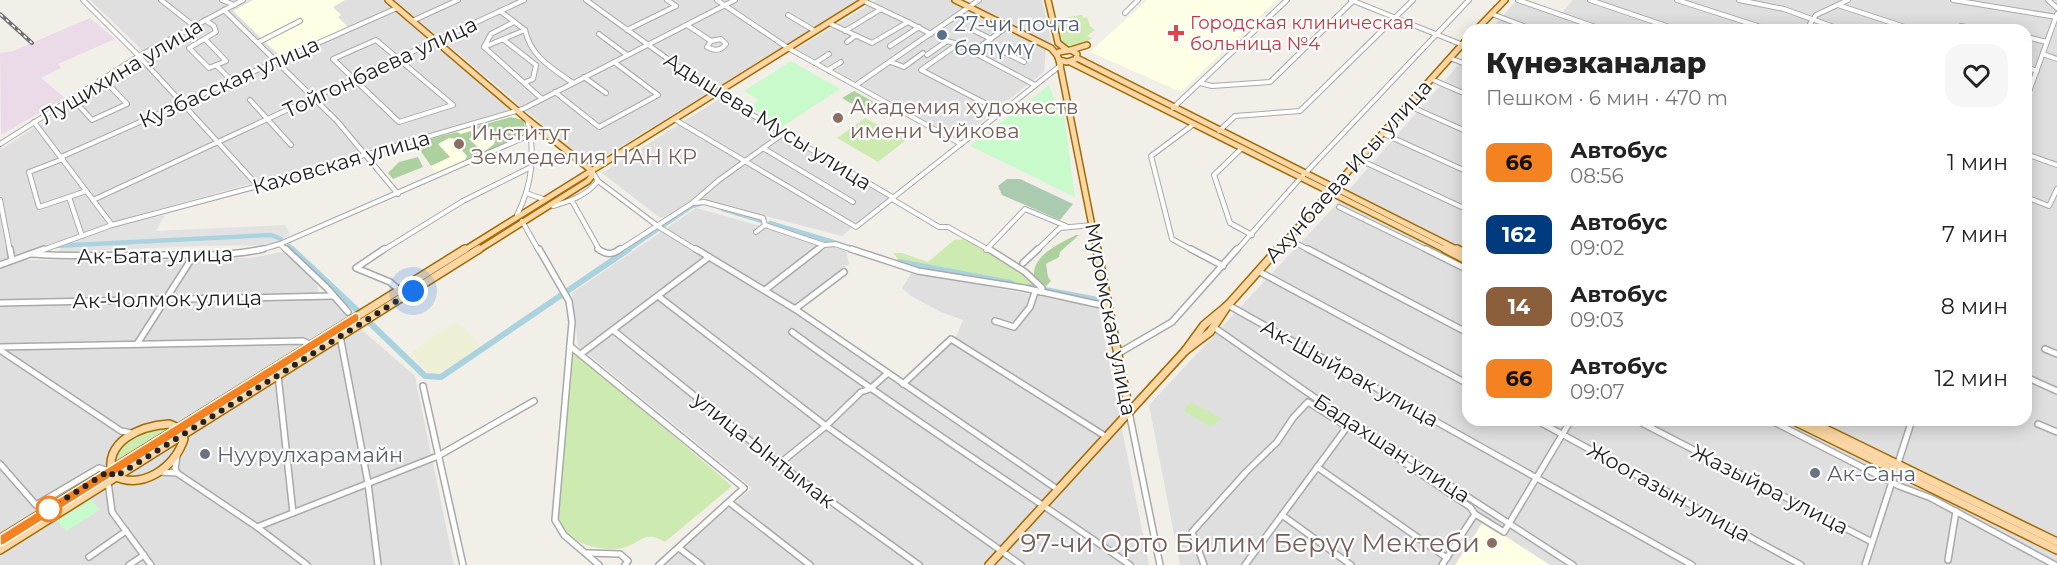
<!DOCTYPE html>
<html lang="ru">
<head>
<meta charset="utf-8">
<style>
  :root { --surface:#fff; --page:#f6f6f6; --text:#222; --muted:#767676 }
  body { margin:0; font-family:Montserrat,sans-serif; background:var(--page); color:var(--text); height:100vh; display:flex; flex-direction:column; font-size:22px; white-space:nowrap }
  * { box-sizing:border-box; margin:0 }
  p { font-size:20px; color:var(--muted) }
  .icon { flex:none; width:33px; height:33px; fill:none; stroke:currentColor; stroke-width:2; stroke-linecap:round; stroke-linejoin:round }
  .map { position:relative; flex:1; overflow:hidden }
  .panel { position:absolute; left:1462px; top:24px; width:570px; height:402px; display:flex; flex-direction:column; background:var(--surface); border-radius:18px; box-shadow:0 3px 15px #0003 }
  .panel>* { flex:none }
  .badge { padding:0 12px; border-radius:9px; font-size:21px; line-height:39px }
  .you { position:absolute; width:30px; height:30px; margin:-15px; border:4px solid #fff; border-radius:50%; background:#1a73e8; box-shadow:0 0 0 9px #1a73e833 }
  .map>.badge { position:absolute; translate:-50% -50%; box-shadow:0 0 0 3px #fff }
  .round { display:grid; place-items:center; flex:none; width:63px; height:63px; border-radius:18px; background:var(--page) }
  .head { display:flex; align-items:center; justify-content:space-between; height:102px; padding:0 24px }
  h1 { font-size:28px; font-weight:800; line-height:45px }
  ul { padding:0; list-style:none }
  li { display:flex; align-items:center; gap:18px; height:72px; padding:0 24px }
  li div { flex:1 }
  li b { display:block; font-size:22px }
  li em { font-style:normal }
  li .badge { min-width:66px; font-weight:700; text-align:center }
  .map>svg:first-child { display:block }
  .residential { fill:#e0dfdf }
  .industrial { fill:#ebdbe8 }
  .education { fill:#ffffe5 }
  .farmland { fill:#eef0d5 }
  .grass { fill:#cdebb0 }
  .forest { fill:#add19e }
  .cemetery { fill:#aacbaf }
  .park { fill:#c8facc }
  .parking { fill:#e2e2e2 }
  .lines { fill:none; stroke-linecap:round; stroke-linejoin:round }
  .canal-far1 { stroke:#aad3df; stroke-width:4.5 }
  .canal { stroke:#aad3df; stroke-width:6 }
  .minor-far1-casing { stroke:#a9a9a9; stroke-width:6 }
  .minor-casing { stroke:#a9a9a9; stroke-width:8 }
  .major-far1-casing { stroke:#a06b00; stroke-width:8 }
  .major-casing { stroke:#a06b00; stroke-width:10 }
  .minor-far1 { stroke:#fff; stroke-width:4 }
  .minor { stroke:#fff; stroke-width:5 }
  .major-far1 { stroke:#fcd6a4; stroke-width:5 }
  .major { stroke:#fcd6a4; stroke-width:7 }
  .rail-casing { stroke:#707070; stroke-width:4 }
  .rail { stroke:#fff; stroke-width:1.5; stroke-dasharray:4; stroke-linecap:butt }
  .line { fill:#f58220; stroke:#fff; stroke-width:1.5 }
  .walk { stroke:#222; stroke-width:6; stroke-dasharray:0 10.8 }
  .health-dot { fill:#e0444e; stroke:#fff; stroke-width:2 }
  .service-dot { fill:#5c6f8a; stroke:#fff; stroke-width:2 }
  .education-dot { fill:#8d6e63; stroke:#fff; stroke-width:2 }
  .worship-dot { fill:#6b7280; stroke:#fff; stroke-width:2 }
  .stop-dot { fill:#fff; stroke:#f58220; stroke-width:3 }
  .labels { text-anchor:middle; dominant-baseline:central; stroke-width:4.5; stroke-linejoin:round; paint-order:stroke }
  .far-health-label { font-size:18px; fill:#be3a42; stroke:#fff; text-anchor:start }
  .service-label { font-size:21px; fill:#4e5e75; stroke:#fff; text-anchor:start }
  .street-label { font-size:21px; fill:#222; stroke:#fff }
  .education-label { font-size:21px; fill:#785e54; stroke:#fff; text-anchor:start }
  .worship-label { font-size:21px; fill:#5b616d; stroke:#fff; text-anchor:start }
  .near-education-label { font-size:26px; fill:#785e54; stroke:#fff; text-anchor:end }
</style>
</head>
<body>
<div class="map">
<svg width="2057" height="565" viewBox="0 0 2057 565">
  <rect width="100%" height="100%" fill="#f2efe9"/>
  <!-- residential -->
  <g class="residential">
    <path d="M90,0H237L143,51Z"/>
    <path d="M248,0H383L512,111L138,215L0,261V150L142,57Z"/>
    <path d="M395,0H858L599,160L589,164Z"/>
    <path d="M877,0H950L970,10L984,0H1042L1052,44L1046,49L1044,72L959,139L796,49Z"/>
    <path d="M1517,0L1559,16L1573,0H2057V565H1180L1149,405L1333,208L1468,54V420H2026V30H1490Z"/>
    <path d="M719,99L750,117L888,198L842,236L695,198L668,216L660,218L602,173Z"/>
    <path d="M696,208L846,250L849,264L797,308L908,382L957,335L963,320L941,312L911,296L902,288L912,272L1098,307L1149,565H662L752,488L578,346L572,293Z"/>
    <path d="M293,250L318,287V297H334L363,331L415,376L454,565H0V268L26,260L250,258Z"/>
  </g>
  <!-- industrial -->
  <path class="industrial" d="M90,18L115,39L58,64L61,68L41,78L65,98L1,135L0,53L13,51Z"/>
  <!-- education -->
  <g class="education">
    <path d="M253,0H345L333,7L341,15L338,17L349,28L282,58L233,11Z"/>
    <path d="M1147,0H1277L1181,92L1090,52Z"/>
    <path d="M514,114L522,122V133L436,174L415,143Z"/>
    <path d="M1483,522L1550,565H1455Z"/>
  </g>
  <!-- farmland -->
  <path class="farmland" d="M454,322L463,327L480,344L461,360L434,375L410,355L411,353Z"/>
  <!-- grass -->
  <g class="grass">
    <path d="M1082,15L1083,18L1087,17L1090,26L1095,30L1087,36L1092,38C1082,46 1074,48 1063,43L1056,19Z"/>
    <path d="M865,118L906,140L878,162L837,138Z"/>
    <path d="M965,239L1030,277L1040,288L919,265L900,261L893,253H902L928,262L954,240Z"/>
    <path d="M573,350L732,486L665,542C644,529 641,544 622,548C602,552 567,544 560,522C558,518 559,512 558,508Z"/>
    <path d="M1191,402L1221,418L1211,427L1185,412V407Z"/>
    <path d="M163,427L171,429L114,464C118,439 141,432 163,427Z"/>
  </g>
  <!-- forest -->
  <g class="forest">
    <path d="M854,91L879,105L868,113L842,98Z"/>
    <path d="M511,117L524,120L525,132L479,156L494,144L496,139L486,134L488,131L474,129V127Z"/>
    <path d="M471,131L475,134L469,139L480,149L476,155L465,160L467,156L456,144V139L449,138L438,144L450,157L431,166L415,143L457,132L461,134Z"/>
    <path d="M418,157L423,167L393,179L388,173L399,162Z"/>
    <path d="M1076,235H1079L1060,252L1059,257L1046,264L1048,277L1051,281L1046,286L1034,276C1032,255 1061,243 1076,235Z"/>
  </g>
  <!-- cemetery -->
  <path class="cemetery" d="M1007,179H1020L1073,204L1060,220L1002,195L998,186Z"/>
  <!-- park -->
  <g class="park">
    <path d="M791,61L840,89L782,127L750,107L759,100L744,91Z"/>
    <path d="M1049,85L1059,113L1064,115L1075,197L970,146Z"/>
    <path d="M91,499L100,510L66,531L57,521Z"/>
  </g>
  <!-- parking -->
  <path class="parking" d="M165,215L156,231L285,225L290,234L275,245L197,246L59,252L62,245L122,225Z"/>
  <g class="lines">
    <!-- canal-far1 -->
    <g class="canal-far1">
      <path d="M723,209L762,221"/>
      <path d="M770,223L856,249"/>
      <path d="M55,246L271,235L281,239"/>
      <path d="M289,246L294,251"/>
      <path d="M626,251L692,206L700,204"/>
    </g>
    <!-- canal -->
    <g class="canal">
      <path d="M292,249L359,312"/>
      <path d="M899,262L1011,283"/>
      <path d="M1029,287L1098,300"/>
      <path d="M369,322L425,376L441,377L629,249"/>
    </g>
    <defs>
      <g id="minor-far1">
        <path d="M83,0L139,56L258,186"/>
        <path d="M161,0L194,26"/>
        <path d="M222,0L234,5"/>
        <path d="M586,0L715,93L894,198"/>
        <path d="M717,0L788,48L961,144"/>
        <path d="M1351,0L1463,45"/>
        <path d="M1518,0L1604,30"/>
        <path d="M1590,0L1678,30"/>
        <path d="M1677,0L1770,30"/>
        <path d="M1739,0L1784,9L1842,30"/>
        <path d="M1953,0L2057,17"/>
        <path d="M2048,0L2057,8"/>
        <path d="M1838,5L1914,30"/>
        <path d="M224,10L337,121L398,194"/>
        <path d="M500,11L525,30C531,57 552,68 573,83"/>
        <path d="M1125,13L1138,0"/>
        <path d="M1492,14L1534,30"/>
        <path d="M788,15L815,31"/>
        <path d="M205,20L214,26L216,32L189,48L209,68L226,61L206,40"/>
        <path d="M412,21L458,0"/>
        <path d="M908,22L931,34"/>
        <path d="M829,23L872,43L908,22L864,1"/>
        <path d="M687,25L711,41"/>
        <path d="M1961,26L1984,30"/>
        <path d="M971,29L991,39"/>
        <path d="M525,30L484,47L542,99"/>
        <path d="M627,30L676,6L667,0"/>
        <path d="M1806,30L1816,15L1848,0"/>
        <path d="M845,31L881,9"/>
        <path d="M599,34L627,55"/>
        <path d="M2026,37L2047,42"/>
        <path d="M721,39L726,44C721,51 714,51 707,47L711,41Z"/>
        <path d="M376,40L453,105L399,122L333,59Z"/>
        <path d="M504,40L536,65L533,79L526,82"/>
        <path d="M259,42L300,21"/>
        <path d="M847,42L855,36"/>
        <path d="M986,43L1024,62"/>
        <path d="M890,46L919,27"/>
        <path d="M484,47L491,34L514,22"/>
        <path d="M973,52L1008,26"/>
        <path d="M2043,54L2057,59"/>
        <path d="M927,55L947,41L958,44"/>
        <path d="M1450,58L1468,65"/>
        <path d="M891,62L904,67L923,53"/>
        <path d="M815,63L829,54"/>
        <path d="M217,66L232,81"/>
        <path d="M2026,67L2037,71"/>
        <path d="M828,70L841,62"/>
        <path d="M584,77L606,93"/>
        <path d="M1431,79L1468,95"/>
        <path d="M1200,83L1212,86L1270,82L1353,1"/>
        <path d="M856,85L979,0"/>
        <path d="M555,92L599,127L658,95L614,62"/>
        <path d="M72,98L92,120L127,104L106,82L100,80"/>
        <path d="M250,100L291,145"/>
        <path d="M2026,100L2057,14"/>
        <path d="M1407,105L1468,132"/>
        <path d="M1173,108L1287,0"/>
        <path d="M1002,112L921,70L958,44L1035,85"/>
        <path d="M674,119L856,227L1061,65"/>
        <path d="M34,122L112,225"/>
        <path d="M1194,124L1151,156L1172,239L1194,251"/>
        <path d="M1219,131L1235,116L1300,111L1413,0"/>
        <path d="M1382,133L1468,172"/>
        <path d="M0,144L139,56L243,0"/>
        <path d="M763,148L853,202"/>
        <path d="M1242,148L1214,175L1230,223L1252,235"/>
        <path d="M2026,154L2057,165"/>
        <path d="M61,157L397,8"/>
        <path d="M63,159L29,172L39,207L69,197L82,236"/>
        <path d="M1358,159L1468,210"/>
        <path d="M592,171L598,181L659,227L698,251"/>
        <path d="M526,193L543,199"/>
        <path d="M69,197L86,191"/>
        <path d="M2026,197L2049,206L2057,189"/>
        <path d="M892,199L939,227H948L991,251"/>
        <path d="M0,200L10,251"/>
        <path d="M93,200L524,0"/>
        <path d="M572,201L600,251"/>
        <path d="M694,203L704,202L763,218L765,225L756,232"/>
        <path d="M551,204L553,206C570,201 586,196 598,181"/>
        <path d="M1339,207L1429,251"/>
        <path d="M517,215C532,185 536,152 527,119"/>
        <path d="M522,221L539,251"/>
        <path d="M765,225L824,245L816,251"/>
        <path d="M1288,239L1311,251"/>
        <path d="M824,245L835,244L856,251"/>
        <path d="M986,250L1025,209L1066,226"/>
        <path d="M40,251L112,225L258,186L523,109L735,0"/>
        <path d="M256,251L280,244"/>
        <path d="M287,251L280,244L532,134"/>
        <path d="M382,251L463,201L531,167"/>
        <path d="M618,251L691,204L719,180L784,133"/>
        <path d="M1036,251L1060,228L1092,225"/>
        <path d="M1236,251L1297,182L1469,0"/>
      </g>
      <g id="minor">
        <path d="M10,249L12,260"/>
        <path d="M286,249L327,288L348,312"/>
        <path d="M384,249L356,268L390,282L399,290"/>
        <path d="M539,249L569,301L572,322L555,520L564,535L599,565"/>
        <path d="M598,249C607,255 612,255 620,249"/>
        <path d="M696,249L795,309L1057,489"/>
        <path d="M851,249L918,271L1024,288L1110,307"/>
        <path d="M989,249L1025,272L1042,288L1041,292"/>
        <path d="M1191,249L1223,266"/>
        <path d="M1308,249L1468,333"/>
        <path d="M1426,249L1468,270"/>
        <path d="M32,254C72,257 112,255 152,255C189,255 226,257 263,249"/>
        <path d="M1023,263L1038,249"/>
        <path d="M0,265L44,249"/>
        <path d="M1258,271L1468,384"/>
        <path d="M765,290L818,249"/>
        <path d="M658,296L826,426L1021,565"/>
        <path d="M0,303L333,296"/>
        <path d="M1228,305L1692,565"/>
        <path d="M795,309L844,272"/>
        <path d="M995,321L1014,327L1030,307L1035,292"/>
        <path d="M1215,328L1314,397L1573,565"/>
        <path d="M613,330L779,464L919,565"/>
        <path d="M792,332C902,413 1018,487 1130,565"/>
        <path d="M340,336L368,483L378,565"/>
        <path d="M137,344L194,255"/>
        <path d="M570,346L744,488L659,565"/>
        <path d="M0,347L303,341L311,345"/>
        <path d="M2045,349L2057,354"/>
        <path d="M0,350L121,431L131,433"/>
        <path d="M582,353L709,257"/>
        <path d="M1119,353L1172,322L1237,249"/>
        <path d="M278,375L293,513"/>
        <path d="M2026,377L2057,391"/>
        <path d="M903,384L951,339L1105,436"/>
        <path d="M423,386L463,565"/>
        <path d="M1129,412L1160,565"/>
        <path d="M1536,420L1801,565"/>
        <path d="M1636,420L1872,542"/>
        <path d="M1770,420L1899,486L1931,498L2055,565"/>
        <path d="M2038,424L2057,432"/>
        <path d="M177,456L175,468L177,473"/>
        <path d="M0,464L36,505L99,468L109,471"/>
        <path d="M779,464L826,426L861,392L870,389L888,373"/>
        <path d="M1317,467L1447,558"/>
        <path d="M160,472L177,473L257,527L307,565"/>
        <path d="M108,482L112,512L151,565"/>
        <path d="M729,502L810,565"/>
        <path d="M1475,514L1504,532L1571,420"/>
        <path d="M1282,515L1351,565"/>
        <path d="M257,527L438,456L534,401"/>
        <path d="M679,548L701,565"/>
        <path d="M587,553L620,554L628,561L625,565"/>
        <path d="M89,557L126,531"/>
        <path d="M1948,560L1956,511"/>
        <path d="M129,565L144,555"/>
        <path d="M1204,565L1192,532L1246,472L1277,442L1293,418L1308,402L1347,427L1354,429L1470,507L1475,514L1442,565"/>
        <path d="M1245,565L1347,427"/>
        <path d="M1865,565L1912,420"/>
      </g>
      <g id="major-far1">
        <path d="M388,0L527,119L591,170"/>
        <path d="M955,0L1051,48L1057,55"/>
        <path d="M1048,0L1058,43L1067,50"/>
        <path d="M1476,30L1505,0"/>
        <path d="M1071,50L1077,54L1076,59L1067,62L1059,60L1057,55L1059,52Z"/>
        <path d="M1071,50L1087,45"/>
        <path d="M1077,58L1460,251"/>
        <path d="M1059,60L1097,251"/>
        <path d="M1070,62L1448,251"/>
        <path d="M463,251L865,0"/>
        <path d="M477,251L588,181L592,176L591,170"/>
        <path d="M1277,251L1468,38"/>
      </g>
      <g id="major">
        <path d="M1097,249L1129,410"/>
        <path d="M1445,249L1468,261"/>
        <path d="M1457,249L1468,255"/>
        <path d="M1185,351L1210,332L1228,305"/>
        <path d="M1792,420L2057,550"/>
        <path d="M1807,420L2057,542"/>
        <path d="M169,424L179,428L184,439C174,468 142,491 112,475C104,441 140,426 169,424Z"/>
        <path d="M0,539L465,249"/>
        <path d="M0,550L479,249"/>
        <path d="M989,565L1185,351L1204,325L1228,305L1278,249"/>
      </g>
    </defs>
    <!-- minor-far1 casing -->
    <use href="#minor-far1" class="minor-far1-casing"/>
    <!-- minor casing -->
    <use href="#minor" class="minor-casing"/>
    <!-- major-far1 casing -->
    <use href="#major-far1" class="major-far1-casing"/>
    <!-- major casing -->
    <use href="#major" class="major-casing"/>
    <!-- minor-far1 -->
    <use href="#minor-far1" class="minor-far1"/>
    <!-- minor -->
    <use href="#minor" class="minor"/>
    <!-- major-far1 -->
    <use href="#major-far1" class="major-far1"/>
    <!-- major -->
    <use href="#major" class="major"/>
    <defs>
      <path id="rail" d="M0,14L32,43"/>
    </defs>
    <!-- rail casing -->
    <use href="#rail" class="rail-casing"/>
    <!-- rail -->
    <use href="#rail" class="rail"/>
  </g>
  <!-- line -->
  <path class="line" d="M355,313L359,314V321L5,544L0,546V535Z"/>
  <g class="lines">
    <!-- walk -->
    <path class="walk" d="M49,509L109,471L115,477L413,291"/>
  </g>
  <!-- markers -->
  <path class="health-dot" d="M1173 24h6v6h6v6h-6v6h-6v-6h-6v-6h6z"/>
  <circle class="service-dot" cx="942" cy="35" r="6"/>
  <g class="education-dot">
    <circle cx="838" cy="118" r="6"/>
    <circle cx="459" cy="144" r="6"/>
    <circle cx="1492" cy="543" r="6"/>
  </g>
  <g class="worship-dot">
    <circle cx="205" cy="454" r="6"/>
    <circle cx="1815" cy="473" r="6"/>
  </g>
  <circle class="stop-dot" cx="49" cy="509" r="12"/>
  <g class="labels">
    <!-- far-health labels -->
    <g class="far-health-label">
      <text x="1190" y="23">Городская клиническая<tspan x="1190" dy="21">больница №4</tspan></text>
    </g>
    <!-- service labels -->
    <g class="service-label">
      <text x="954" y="23">27-чи почта<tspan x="954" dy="24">бөлүмү</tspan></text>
    </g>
    <!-- street labels -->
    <g class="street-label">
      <text transform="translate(380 67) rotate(-25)">Тойгонбаева улица</text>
      <text transform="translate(121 71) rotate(-31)">Лущихина улица</text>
      <text transform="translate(229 82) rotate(-24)">Кузбасская улица</text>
      <text transform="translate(768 121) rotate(32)">Адышева Мусы улица</text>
      <text transform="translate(341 162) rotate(-16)">Каховская улица</text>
      <text transform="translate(1348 171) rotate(-48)">Ахунбаева Исы улица</text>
      <text transform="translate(155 255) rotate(-1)">Ак-Бата улица</text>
      <text transform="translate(167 299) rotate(-1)">Ак-Чолмок улица</text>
      <text transform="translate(1111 319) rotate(79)">Муромская улица</text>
      <text transform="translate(1350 373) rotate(29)">Ак-Шыйрак улица</text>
      <text transform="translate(1392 448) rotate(33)">Бадахшан улица</text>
      <text transform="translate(764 450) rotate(38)">улица Ынтымак</text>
      <text transform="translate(1770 489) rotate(27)">Жазыйра улица</text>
      <text transform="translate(1669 492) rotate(29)">Жоогазын улица</text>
    </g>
    <!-- education labels -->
    <g class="education-label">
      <text x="850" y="106">Академия художеств<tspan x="850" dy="24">имени Чуйкова</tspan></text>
      <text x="471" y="132">Институт<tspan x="471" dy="24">Земледелия НАН КР</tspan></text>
    </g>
    <!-- worship labels -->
    <g class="worship-label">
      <text x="217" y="454">Нуурулхарамайн</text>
      <text x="1827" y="473">Ак-Сана</text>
    </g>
    <!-- near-education labels -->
    <g class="near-education-label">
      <text x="1480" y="543">97-чи Орто Билим Берүү Мектеби</text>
    </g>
  </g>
</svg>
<div class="you" style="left:413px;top:291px"></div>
<section class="panel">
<div class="head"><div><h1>Күнөзканалар</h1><p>Пешком · 6 мин · 470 m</p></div><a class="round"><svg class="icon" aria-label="heart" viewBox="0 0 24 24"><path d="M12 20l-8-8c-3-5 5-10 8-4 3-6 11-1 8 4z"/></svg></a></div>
<ul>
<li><span class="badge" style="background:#f58220;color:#111">66</span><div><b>Автобус</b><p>08:56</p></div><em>1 мин</em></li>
<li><span class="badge" style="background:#003b80;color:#fff">162</span><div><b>Автобус</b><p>09:02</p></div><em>7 мин</em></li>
<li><span class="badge" style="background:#8b5e3c;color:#fff">14</span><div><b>Автобус</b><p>09:03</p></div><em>8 мин</em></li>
<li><span class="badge" style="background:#f58220;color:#111">66</span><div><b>Автобус</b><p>09:07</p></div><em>12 мин</em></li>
</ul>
</section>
</div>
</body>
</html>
